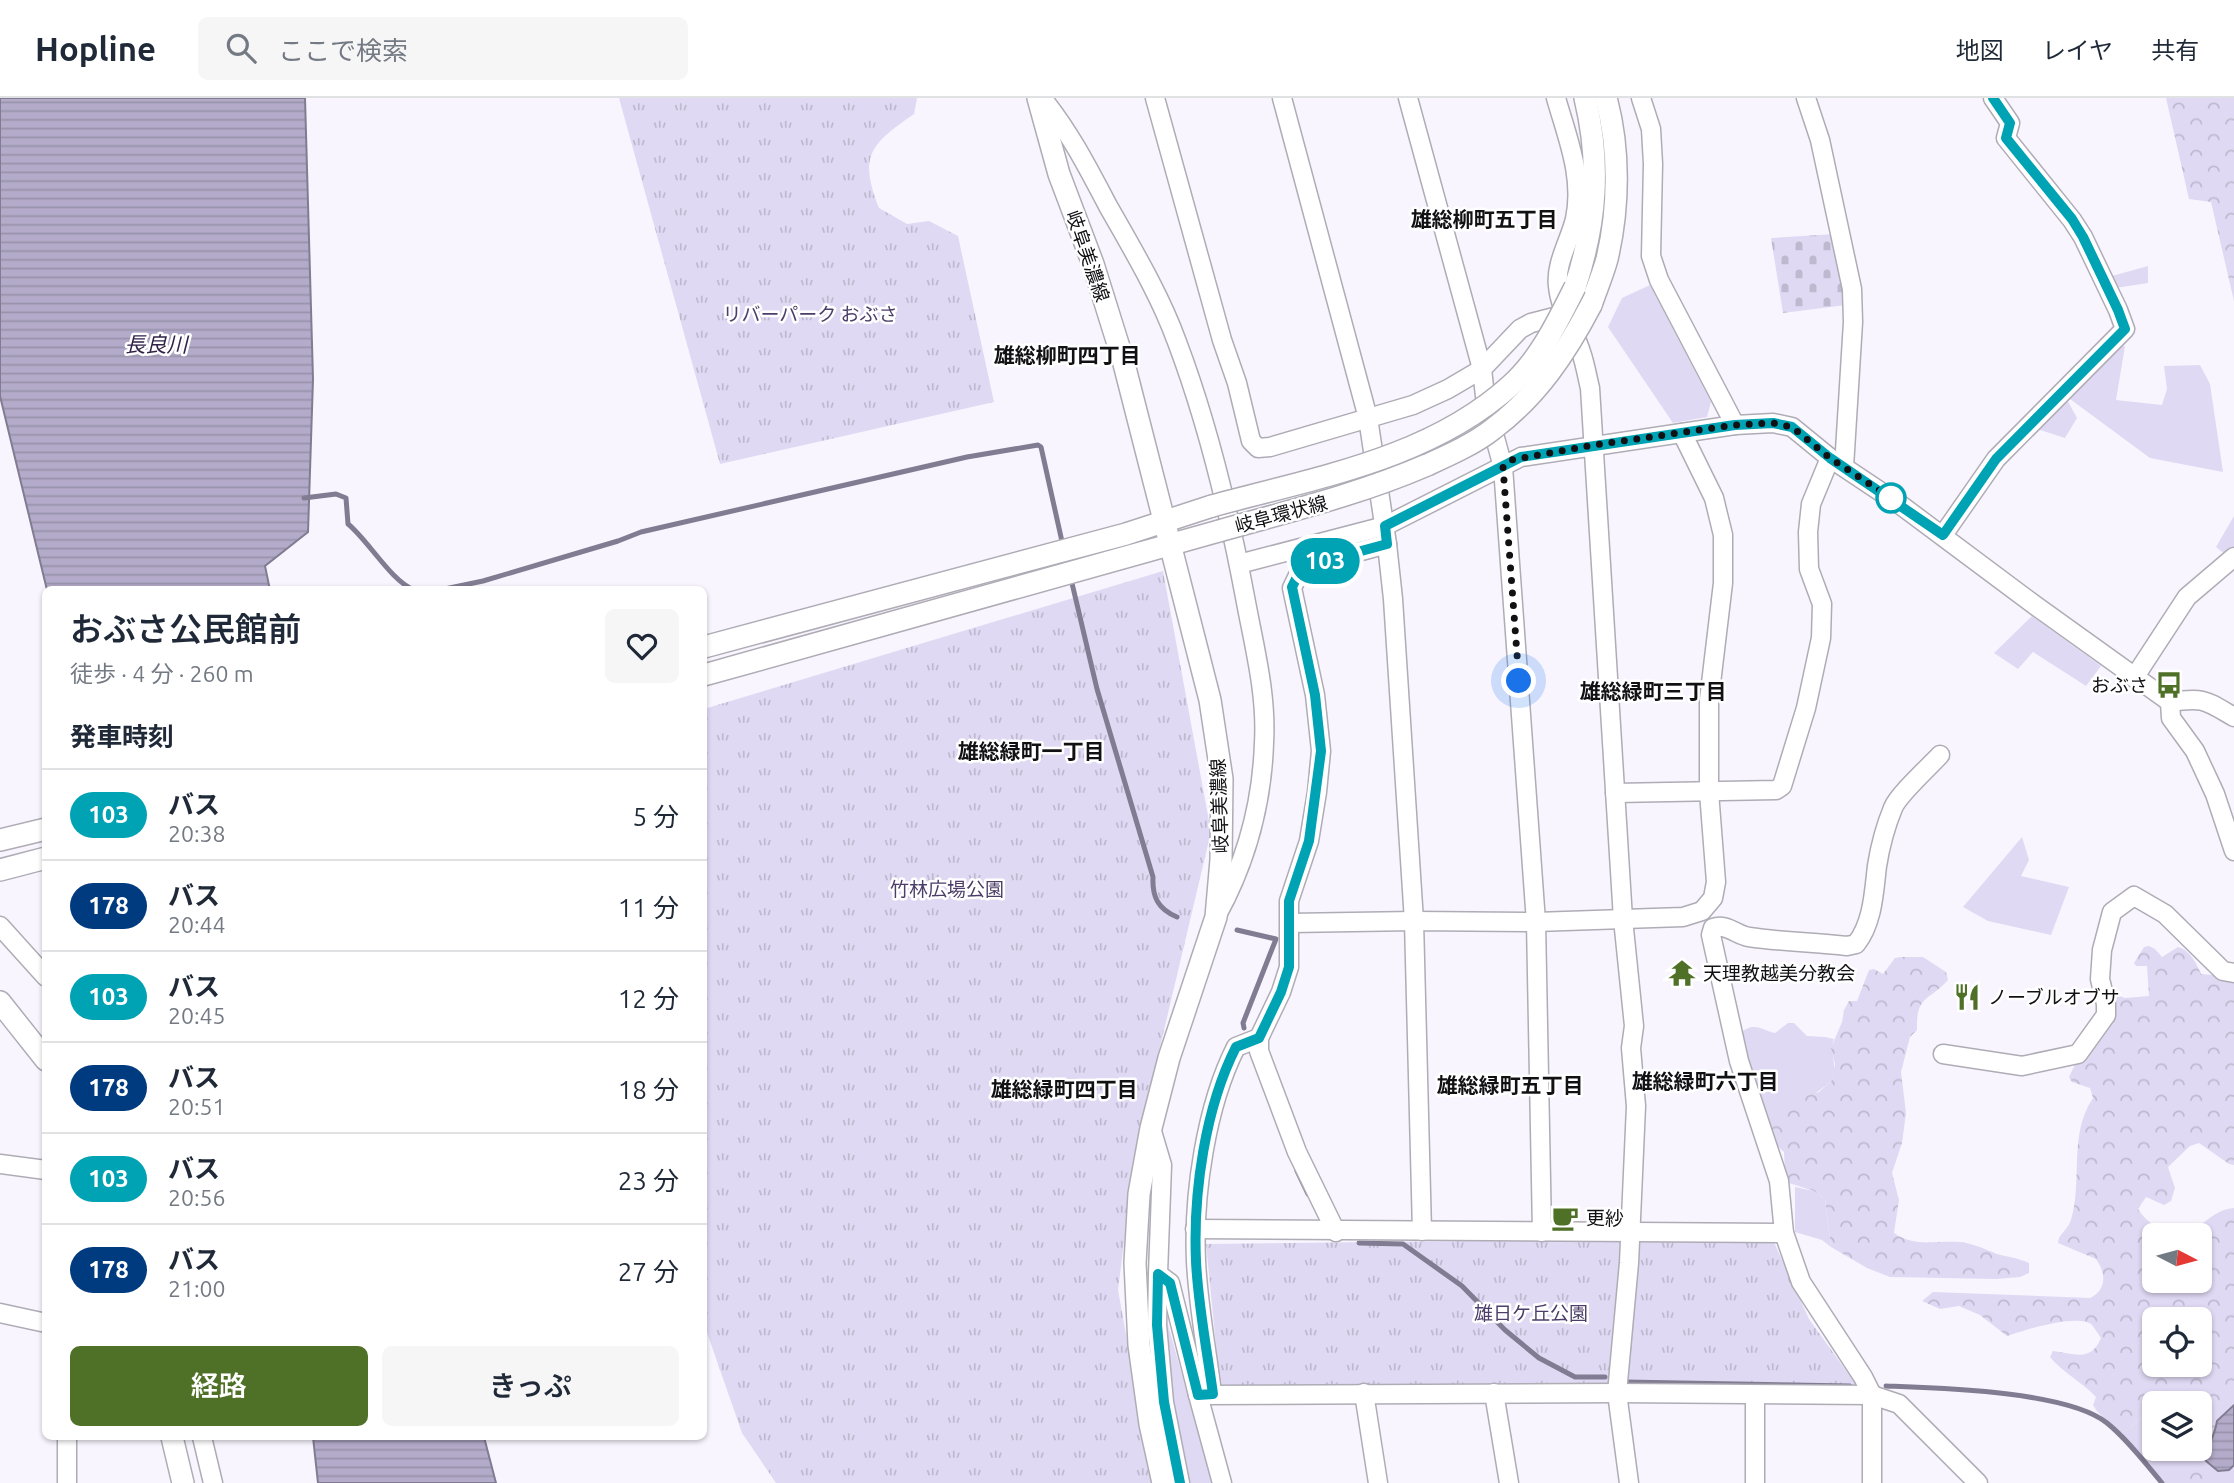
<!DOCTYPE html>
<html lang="ja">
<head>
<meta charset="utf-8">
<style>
  :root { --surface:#fff; --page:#f6f6f7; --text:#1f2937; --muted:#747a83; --line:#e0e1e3; --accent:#4f7027 }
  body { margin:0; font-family:Ubuntu,"Noto Sans JP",sans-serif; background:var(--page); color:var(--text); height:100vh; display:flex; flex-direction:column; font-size:26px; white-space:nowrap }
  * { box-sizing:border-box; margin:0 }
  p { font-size:23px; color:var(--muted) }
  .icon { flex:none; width:38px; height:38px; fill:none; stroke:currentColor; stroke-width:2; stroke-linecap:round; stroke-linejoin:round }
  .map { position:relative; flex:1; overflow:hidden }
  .panel { position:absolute; left:42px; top:488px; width:665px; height:854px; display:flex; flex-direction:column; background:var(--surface); border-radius:10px; box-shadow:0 2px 5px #0004 }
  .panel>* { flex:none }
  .badge { padding:0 14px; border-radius:23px; font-size:24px; line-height:46px }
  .needle { width:46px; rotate:96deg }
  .controls { position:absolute; left:2142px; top:1125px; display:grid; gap:14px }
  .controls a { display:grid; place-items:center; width:70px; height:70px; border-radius:10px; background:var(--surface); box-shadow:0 2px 5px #0004; font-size:35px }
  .you { position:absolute; width:35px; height:35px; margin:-18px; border:5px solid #fff; border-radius:50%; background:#1a73e8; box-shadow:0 0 0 10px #1a73e833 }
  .map>.badge { position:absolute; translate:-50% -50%; box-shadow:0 0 0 4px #fff }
  h2 { padding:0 28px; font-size:26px; line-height:63px }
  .round { display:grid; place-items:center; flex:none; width:74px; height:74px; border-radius:10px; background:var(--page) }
  .head { display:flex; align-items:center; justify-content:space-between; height:119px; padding:0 28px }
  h1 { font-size:33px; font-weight:600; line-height:52px }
  .primary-button { display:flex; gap:14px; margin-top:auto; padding:14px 28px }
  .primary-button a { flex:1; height:80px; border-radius:10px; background:var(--accent); color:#fff; font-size:28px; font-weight:600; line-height:80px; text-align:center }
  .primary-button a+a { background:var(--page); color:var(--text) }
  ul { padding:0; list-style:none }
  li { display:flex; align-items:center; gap:21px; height:91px; padding:0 28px; border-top:2px solid var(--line) }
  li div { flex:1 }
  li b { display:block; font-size:26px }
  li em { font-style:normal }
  li .badge { min-width:77px; font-weight:700; text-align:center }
  header { display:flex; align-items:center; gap:42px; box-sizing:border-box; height:98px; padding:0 35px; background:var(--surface); border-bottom:2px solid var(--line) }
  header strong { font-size:33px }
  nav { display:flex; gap:38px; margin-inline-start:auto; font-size:24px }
  .search { width:490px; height:63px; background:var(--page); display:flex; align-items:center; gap:18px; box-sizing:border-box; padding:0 24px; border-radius:10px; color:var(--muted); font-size:26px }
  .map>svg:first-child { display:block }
  .grass { fill:#e0d9f4 }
  .forest { fill:url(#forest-crowns); fill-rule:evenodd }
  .cemetery { fill:url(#cemetery-stones) }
  .park { fill:url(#park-tufts) }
  .water { fill:url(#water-rules); stroke:#827c92; stroke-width:2 }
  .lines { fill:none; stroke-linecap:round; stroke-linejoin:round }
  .stream { stroke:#827c92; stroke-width:5 }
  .minor-casing { stroke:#afacb6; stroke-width:21 }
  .major-casing { stroke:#afacb6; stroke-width:24 }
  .minor { stroke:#fff; stroke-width:18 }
  .major { stroke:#fff; stroke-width:21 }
  .major-bridge-casing { stroke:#afacb6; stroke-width:24; stroke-linecap:butt }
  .major-bridge { stroke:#fff; stroke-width:21 }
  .line-casing { stroke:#fff; stroke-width:16 }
  .line { stroke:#00a3b4; stroke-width:10 }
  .walk { stroke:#111013; stroke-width:7; stroke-dasharray:0 12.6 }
  .stop-dot { fill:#fff; stroke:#00a3b4; stroke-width:3.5 }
  .labels { text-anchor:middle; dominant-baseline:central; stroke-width:5; stroke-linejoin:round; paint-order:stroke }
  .street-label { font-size:19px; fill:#111013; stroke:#fff }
  .park-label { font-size:19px; fill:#4d3e69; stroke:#fff }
  .poi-label { font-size:19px; fill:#111013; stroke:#fff; text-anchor:start }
  .neighbourhood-label { font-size:21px; font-weight:bold; fill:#111013; stroke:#fff }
  .water-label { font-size:21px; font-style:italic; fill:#31224a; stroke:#fff }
</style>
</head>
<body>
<header>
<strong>Hopline</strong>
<div class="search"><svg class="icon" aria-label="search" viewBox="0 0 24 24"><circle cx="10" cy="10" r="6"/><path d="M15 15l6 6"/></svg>ここで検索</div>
<nav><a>地図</a><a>レイヤ</a><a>共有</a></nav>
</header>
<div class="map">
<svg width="2234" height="1385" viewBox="0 0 2234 1385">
  <defs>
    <pattern id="forest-crowns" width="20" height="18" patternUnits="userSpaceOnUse" patternTransform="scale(1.75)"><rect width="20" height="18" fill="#e0d9f4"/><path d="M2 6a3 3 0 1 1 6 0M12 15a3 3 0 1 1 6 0" fill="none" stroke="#bfb9d0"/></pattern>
    <pattern id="cemetery-stones" width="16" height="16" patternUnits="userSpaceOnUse" patternTransform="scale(1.75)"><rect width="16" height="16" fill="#e0d9f4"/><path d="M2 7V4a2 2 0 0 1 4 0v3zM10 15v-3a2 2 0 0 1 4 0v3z" fill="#bfb9d0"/></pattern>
    <pattern id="park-tufts" width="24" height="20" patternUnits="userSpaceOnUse" patternTransform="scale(1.75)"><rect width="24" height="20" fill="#e0d9f4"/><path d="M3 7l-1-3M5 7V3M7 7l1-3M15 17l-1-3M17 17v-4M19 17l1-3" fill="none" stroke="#bfb9d0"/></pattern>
    <pattern id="water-rules" width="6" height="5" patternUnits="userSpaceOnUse" patternTransform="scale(1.75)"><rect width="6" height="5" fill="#b3abc9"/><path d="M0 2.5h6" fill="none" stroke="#9992ac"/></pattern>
  </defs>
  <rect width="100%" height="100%" fill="#f8f5fe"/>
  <!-- grass -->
  <g class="grass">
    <path d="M2148,168V185L2115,190L2112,178Z"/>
    <path d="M1650,187L1711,304L1707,319L1673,325L1608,229L1622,200Z"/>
    <path d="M2112,248H2125L2116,302L2162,307L2167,291L2164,268L2200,267L2210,286L2223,374L2150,360L2070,301L2086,276Z"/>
    <path d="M2065,298L2077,320L2065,340L2034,330Z"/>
    <path d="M2234,418V449L2227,458L2216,449Z"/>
    <path d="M2032,518L2101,568L2086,588L2033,554L2018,571L1994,555Z"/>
    <path d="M2022,739L2029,762L2021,778L2069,789L2051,837L1988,823L1963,809Z"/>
    <path d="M1788,925H1794L1807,938L1825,939L1834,941C1829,954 1837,965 1833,979C1830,990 1780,1016 1766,1025L1739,936C1754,923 1760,931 1775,935Z"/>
    <path d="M1795,1089L1814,1093L1825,1101L1831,1149L1822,1142L1795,1134Z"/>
    <path d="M1167,1223L1212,1385H1173L1152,1280L1167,1236Z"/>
    <path d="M2234,1307V1385H2165L2121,1335L2130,1330L2154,1308V1351H2200V1329L2206,1336Z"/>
  </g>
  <!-- forest -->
  <g class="forest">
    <path d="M2166,0H2234V203L2211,104L2189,101Z"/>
    <path d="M2149,848L2155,851L2162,859L2178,849C2191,853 2196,865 2201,876L2234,879V1067L2229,1066L2199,1045L2190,1048L2168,1069L2175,1090L2171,1103L2164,1107L2146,1099L2138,1111C2151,1132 2177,1140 2200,1127C2212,1119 2219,1111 2234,1110V1307L2217,1323L2215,1338L2206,1336L2200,1329V1306H2154V1308L2130,1330L2121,1335C2112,1325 2099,1319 2093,1307L2096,1299C2082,1284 2062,1274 2050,1259L2053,1253C2073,1255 2091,1265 2101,1240C2098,1236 2094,1229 2091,1226C2076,1216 2024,1232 2007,1238L1980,1217L1959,1208L1940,1211L1922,1203L1933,1194L2090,1200C2107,1192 2106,1175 2096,1161L2058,1145C2058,1136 2068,1132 2071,1122C2083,1081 2068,1037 2093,1000L2090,990L2072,984L2069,979L2108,898L2114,896L2125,900L2149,898L2147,868H2136L2134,865L2144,849ZM2154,1138H2200V1183H2154ZM2154,1222H2200V1267H2154Z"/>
    <path d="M1901,859H1923L1946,874L1948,882C1928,904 1916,897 1917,932L1910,939L1901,974L1906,1015L1902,1045L1892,1075L1899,1102L1894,1135C1916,1150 1935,1142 1959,1144C1972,1145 1985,1151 1997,1156C2008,1159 2018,1160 2029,1165V1175L2020,1179L1996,1181L1890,1179L1867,1170L1831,1149L1825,1101L1814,1093L1789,1085L1785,1075L1784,1054C1772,1044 1764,1034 1768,1017L1793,1002L1819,994L1832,982L1835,966L1831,950L1842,924L1844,912L1849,903H1857L1869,872L1874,871L1883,876L1895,860Z"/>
    <path d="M2195,1365L2209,1370L2211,1376L2208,1385H2186L2191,1366Z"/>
  </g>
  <!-- cemetery -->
  <path class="cemetery" d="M1835,136L1846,207L1783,215L1771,140Z"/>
  <!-- park -->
  <g class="park">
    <path d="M619,0H917L914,16C871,46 858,57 879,110L907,126L929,123L958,138L994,304L720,366Z"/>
    <path d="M1163,473L1211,734L1136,1050L1118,1192L1153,1385H776L742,1335L704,1226V611Z"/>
    <path d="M1540,1142H1773L1809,1221L1857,1288H1220L1206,1146Z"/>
  </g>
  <!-- water -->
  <g class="water">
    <path d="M0,0H305L313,281L308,434L265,468L270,492H47L0,298Z"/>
    <path d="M2234,1307V1367L2229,1372L2218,1373L2206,1363C2205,1352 2215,1338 2217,1323Z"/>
    <path d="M313,1339H484L496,1385H318Z"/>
  </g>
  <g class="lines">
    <!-- stream -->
    <g class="stream">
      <path d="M304,400L336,396L346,400L348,426C368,442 391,483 414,492"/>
      <path d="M1071,481L1097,591L1153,779C1152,799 1158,811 1177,819"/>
      <path d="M440,492L483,483L618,443L641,434L967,359L1038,347L1041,349L1063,448"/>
      <path d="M1237,832L1276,841L1243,925L1244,930"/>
      <path d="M1297,1073L1308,1096"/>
      <path d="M1359,1145L1403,1146L1462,1188L1505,1232L1539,1260L1575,1279H1605"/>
      <path d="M1625,1284L1850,1288"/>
      <path d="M1886,1288C1939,1290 2067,1293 2107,1325C2128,1342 2145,1365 2162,1385"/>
    </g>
    <defs>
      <g id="minor">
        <path d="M1042,0C1069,33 1088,70 1108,108C1133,152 1160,197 1177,244C1208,326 1229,414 1245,499C1254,548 1267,596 1264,645C1262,705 1246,764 1217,817"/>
        <path d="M1155,0L1222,242L1237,285L1251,343L1258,350L1270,349L1413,307L1448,291L1482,271L1520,231L1531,225L1566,216"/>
        <path d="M1282,0L1368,320L1387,446L1393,501L1414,823L1422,1133"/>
        <path d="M1408,0L1482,271L1486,307L1503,369L1536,824L1542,1134"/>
        <path d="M1556,0C1567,39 1584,79 1575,121C1570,142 1555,166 1558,188C1560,211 1574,232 1581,254C1585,265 1587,278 1590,290L1623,821L1634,928L1631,950L1636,1008L1629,1165L1617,1295L1629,1385"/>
        <path d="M1641,0L1651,31L1653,66L1651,158L1659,182L1735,327"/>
        <path d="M1806,0L1820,42L1852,191L1853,224L1844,369"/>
        <path d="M1943,437L1996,361L2125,231L2118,212L2083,139L2072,122L2006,40L2010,25L1993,0"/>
        <path d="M1239,466L1385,428L1521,359L1735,327L1773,325L1792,329L1830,360L1902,408L2036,508L2170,604C2204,599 2205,602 2234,619"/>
        <path d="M2134,580L2187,499L2234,459"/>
        <path d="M2170,604L2171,620L2195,653L2215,696L2234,753"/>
        <path d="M1615,695L1776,692L1782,688L1806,610L1821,540L1822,506L1809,471L1808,434L1811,406L1830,360"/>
        <path d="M1290,825L1414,823L1536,824L1683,819L1702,813L1713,800L1716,784L1709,694V602L1723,485V437L1714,400L1682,335"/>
        <path d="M0,828L46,879"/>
        <path d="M1943,956L2022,968L2078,956L2106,917V906L2100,881L2102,852L2112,814L2134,798L2165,816L2223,873L2234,875"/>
        <path d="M1151,1030L1162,1067L1158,1176L1170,1185L1198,1297L1617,1295L1872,1297L1899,1306L1978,1385"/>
        <path d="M0,1066L46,1072"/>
        <path d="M1195,1131L1784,1135"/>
        <path d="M1336,1134L1297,1054L1259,953V940L1281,894L1289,869V803L1309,743L1317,694L1321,653L1315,597L1292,490L1302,469L1387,446"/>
        <path d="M1158,1176L1157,1227L1164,1304L1180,1385"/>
        <path d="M0,1215L46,1225"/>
        <path d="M1364,1295L1378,1385"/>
        <path d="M1494,1295L1509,1385"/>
        <path d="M1212,1296C1207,1252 1198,1207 1196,1163C1193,1097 1206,1008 1236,949L1259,940"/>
        <path d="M1198,1297L1222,1385"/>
        <path d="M1755,1297V1385"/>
        <path d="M202,1339L213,1385"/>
        <path d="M67,1385V1339"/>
        <path d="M1872,1385V1297L1863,1279L1801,1184L1784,1135L1779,1083L1739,963L1711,837L1713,830C1727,825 1736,837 1749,839C1781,844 1815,844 1847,848L1856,846C1873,825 1874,793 1877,768C1880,749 1886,727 1893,710C1898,697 1929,669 1940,657"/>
      </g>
      <g id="major">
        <path d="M1038,0L1059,76L1093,166L1123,262L1210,602L1222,681L1221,762L1216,819L1169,960L1151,1030L1139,1096L1135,1165L1139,1247L1150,1326L1163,1385"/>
        <path d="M1575,189C1596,125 1601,66 1585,0"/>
        <path d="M1591,207C1596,192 1603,176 1607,161C1619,110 1620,51 1606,0"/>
        <path d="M704,549L1126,436L1212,408"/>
        <path d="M704,577L1219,433"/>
        <path d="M0,742L46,731"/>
        <path d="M0,772L46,760"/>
        <path d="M0,904L46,962"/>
        <path d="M172,1339L183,1385"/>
      </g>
    </defs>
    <!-- minor casing -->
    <use href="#minor" class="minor-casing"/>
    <!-- major casing -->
    <use href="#major" class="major-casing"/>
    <!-- minor -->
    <use href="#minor" class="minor"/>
    <!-- major -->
    <use href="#major" class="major"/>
    <defs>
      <g id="major-bridge">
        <path d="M1212,408C1314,380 1430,361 1511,287C1540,261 1558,223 1575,189"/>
        <path d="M1219,433C1290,413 1360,396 1427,367C1449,357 1474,346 1493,331C1537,298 1566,255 1591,207"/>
      </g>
    </defs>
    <!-- major-bridge casing -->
    <use href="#major-bridge" class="major-bridge-casing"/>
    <!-- major-bridge -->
    <use href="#major-bridge" class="major-bridge"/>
  </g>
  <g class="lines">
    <defs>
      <path id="line" d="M1180,1385L1164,1304L1157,1227L1158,1176L1170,1185L1198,1297L1213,1296C1207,1252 1198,1207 1196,1163C1193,1095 1205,1010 1236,949L1259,940L1281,894L1289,869V803L1309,743L1321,653L1315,597L1292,489L1302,469L1387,446L1385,428L1521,359L1735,327L1773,325L1792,329L1830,360L1943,437L1996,361L2125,231L2118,212L2083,139L2072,121L2006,40L2010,25L1993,0"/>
    </defs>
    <!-- line casing -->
    <use href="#line" class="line-casing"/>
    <!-- line -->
    <use href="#line" class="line"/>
    <!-- walk -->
    <path class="walk" d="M1519,583L1503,369L1511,362L1594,347L1735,327L1773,325L1792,329L1830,360L1891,400"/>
  </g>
  <!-- icons -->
  <defs>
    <symbol id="bus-bare" viewBox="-9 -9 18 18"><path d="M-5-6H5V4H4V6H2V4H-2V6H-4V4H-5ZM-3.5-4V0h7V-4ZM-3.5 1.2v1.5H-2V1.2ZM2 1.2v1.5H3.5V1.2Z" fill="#4f7027" stroke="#fff" stroke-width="2.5" paint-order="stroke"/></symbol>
    <symbol id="temple-bare" viewBox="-9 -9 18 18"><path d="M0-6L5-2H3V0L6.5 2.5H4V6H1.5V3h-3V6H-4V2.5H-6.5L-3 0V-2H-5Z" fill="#4f7027" stroke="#fff" stroke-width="2.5" paint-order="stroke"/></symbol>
    <symbol id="restaurant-bare" viewBox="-9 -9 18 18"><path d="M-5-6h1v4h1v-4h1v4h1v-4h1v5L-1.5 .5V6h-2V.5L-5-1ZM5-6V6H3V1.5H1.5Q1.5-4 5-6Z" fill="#4f7027" stroke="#fff" stroke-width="2.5" paint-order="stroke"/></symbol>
    <symbol id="cafe-bare" viewBox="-9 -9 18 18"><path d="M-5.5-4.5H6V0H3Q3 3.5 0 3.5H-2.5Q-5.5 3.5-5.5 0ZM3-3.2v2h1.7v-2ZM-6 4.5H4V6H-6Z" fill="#4f7027" stroke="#fff" stroke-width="2.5" paint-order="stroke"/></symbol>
  </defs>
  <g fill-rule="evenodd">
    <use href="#bus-bare" x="2150" y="568" width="38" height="38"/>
    <use href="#temple-bare" x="1663" y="856" width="38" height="38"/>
    <use href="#restaurant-bare" x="1948" y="880" width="38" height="38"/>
    <use href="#cafe-bare" x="1546" y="1101" width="38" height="38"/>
  </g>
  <!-- markers -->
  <circle class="stop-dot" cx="1891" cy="400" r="14"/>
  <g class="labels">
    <!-- street labels -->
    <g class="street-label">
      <text transform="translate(1088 158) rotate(71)">岐阜美濃線</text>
      <text transform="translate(1281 416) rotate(-15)">岐阜環状線</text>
      <text transform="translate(1219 708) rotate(-92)">岐阜美濃線</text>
    </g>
    <!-- park labels -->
    <g class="park-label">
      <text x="810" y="216">リバーパーク おぶさ</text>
      <text x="947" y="791">竹林広場公園</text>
      <text x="1531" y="1215">雄日ケ丘公園</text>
    </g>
    <!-- poi labels -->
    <g class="poi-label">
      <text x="2148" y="587" text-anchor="end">おぶさ</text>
      <text x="1703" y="875">天理教越美分教会</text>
      <text x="1988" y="899">ノーブルオブサ</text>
      <text x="1586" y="1120">更紗</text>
    </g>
    <!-- neighbourhood labels -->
    <g class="neighbourhood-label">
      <text x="1484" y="121">雄総柳町五丁目</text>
      <text x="1067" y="257">雄総柳町四丁目</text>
      <text x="1653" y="593">雄総緑町三丁目</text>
      <text x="1031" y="653">雄総緑町一丁目</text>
      <text x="1705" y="983">雄総緑町六丁目</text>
      <text x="1510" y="987">雄総緑町五丁目</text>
      <text x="1064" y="991">雄総緑町四丁目</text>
    </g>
    <!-- water labels -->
    <g class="water-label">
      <text x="156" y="246">長良川</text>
    </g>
  </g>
</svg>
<div class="controls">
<a><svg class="needle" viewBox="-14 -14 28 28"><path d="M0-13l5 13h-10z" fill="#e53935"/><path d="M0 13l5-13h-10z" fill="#747a83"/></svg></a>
<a><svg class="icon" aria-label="locate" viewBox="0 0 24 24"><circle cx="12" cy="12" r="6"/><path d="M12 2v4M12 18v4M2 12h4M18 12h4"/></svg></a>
<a><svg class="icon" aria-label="layers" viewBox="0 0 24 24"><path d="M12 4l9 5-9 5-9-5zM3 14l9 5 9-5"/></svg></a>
</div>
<div class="you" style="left:1519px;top:583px"></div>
<b class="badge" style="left:1325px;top:463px;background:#00a3b4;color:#fff">103</b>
<section class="panel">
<div class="head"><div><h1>おぶさ公民館前</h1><p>徒歩 · 4 分 · 260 m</p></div><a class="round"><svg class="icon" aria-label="heart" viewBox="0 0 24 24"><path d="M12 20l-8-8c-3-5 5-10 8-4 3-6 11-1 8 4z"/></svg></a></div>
<h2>発車時刻</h2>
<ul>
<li><span class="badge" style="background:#00a3b4;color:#fff">103</span><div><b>バス</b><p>20:38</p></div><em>5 分</em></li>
<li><span class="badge" style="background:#003b80;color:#fff">178</span><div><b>バス</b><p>20:44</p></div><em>11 分</em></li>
<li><span class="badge" style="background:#00a3b4;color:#fff">103</span><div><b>バス</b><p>20:45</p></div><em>12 分</em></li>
<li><span class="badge" style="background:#003b80;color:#fff">178</span><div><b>バス</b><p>20:51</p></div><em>18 分</em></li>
<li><span class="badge" style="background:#00a3b4;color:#fff">103</span><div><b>バス</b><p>20:56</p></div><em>23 分</em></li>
<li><span class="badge" style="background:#003b80;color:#fff">178</span><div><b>バス</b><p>21:00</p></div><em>27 分</em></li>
</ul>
<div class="primary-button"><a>経路</a><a>きっぷ</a></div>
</section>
</div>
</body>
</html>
